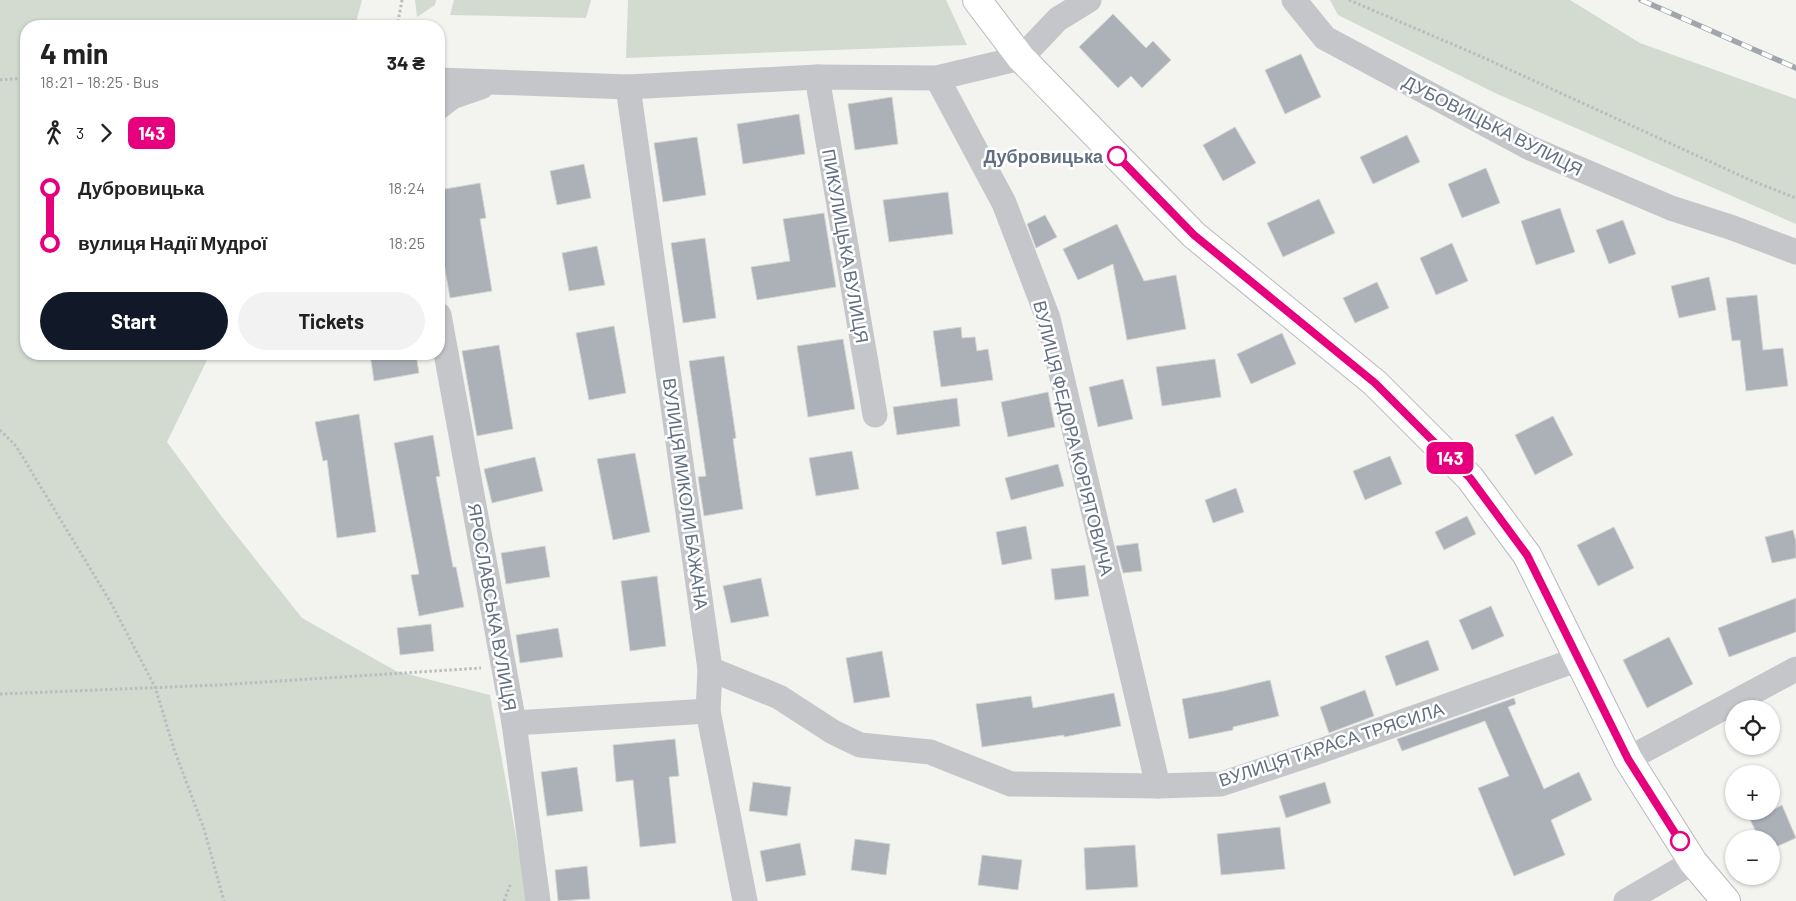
<!DOCTYPE html>
<html lang="en">
<head>
<meta charset="utf-8">
<style>
  :root { --surface:#fff; --page:#f2f2f2; --text:#222; --muted:#767676; --accent:#111827 }
  body { margin:0; font-family:Barlow,sans-serif; background:var(--page); color:var(--text); height:100vh; display:flex; flex-direction:column; font-size:19px; white-space:nowrap }
  * { box-sizing:border-box; margin:0 }
  p { font-size:16px; color:var(--muted) }
  .icon { flex:none; width:28px; height:28px; fill:none; stroke:currentColor; stroke-width:2; stroke-linecap:round; stroke-linejoin:round }
  .map { position:relative; flex:1; overflow:hidden }
  .side { position:absolute; left:20px; top:20px; width:425px; height:340px; display:flex; flex-direction:column; background:var(--surface); border-radius:20px; box-shadow:0 1px 4px #0004 }
  .side>* { flex:none }
  .badge { padding:0 10px; border-radius:8px; font-size:18px; line-height:32px }
  .fabs { position:absolute; left:1725px; top:700px; display:grid; gap:10px }
  .fabs a { display:grid; place-items:center; width:55px; height:55px; border-radius:50%; background:var(--surface); box-shadow:0 1px 4px #0004; font-size:25px }
  .map>.badge { position:absolute; translate:-50% -50%; box-shadow:0 0 0 2px #fff }
  .legs { display:flex; align-items:center; gap:8px; height:55px; padding:0 20px; font-size:16px }
  .legs p { margin-inline-start:auto }
  .overview { display:flex; align-items:center; justify-content:space-between; height:85px; padding:0 20px }
  h1 { font-size:28px; font-weight:700; line-height:38px }
  .action { display:flex; gap:10px; margin-top:auto; padding:10px 20px }
  .action a { flex:1; height:58px; border-radius:30px; background:var(--accent); color:#fff; font-size:20px; font-weight:700; line-height:58px; text-align:center }
  .action a+a { background:var(--page); color:var(--text) }
  ul { padding:0 20px; list-style:none }
  li { display:flex; align-items:center; gap:18px; height:55px; font-size:19px }
  li i { display:grid; place-items:center; width:8px; height:100%; margin:0 6px; background:currentColor }
  li i::after { content:''; width:12px; height:12px; margin:-6px; border:4px solid; border-radius:50%; background:var(--surface) }
  li p { margin-inline-start:auto }
  li:first-child i { background:linear-gradient(#0000 50%,currentColor 0) }
  li:last-child i { background:linear-gradient(currentColor 50%,#0000 0) }
  .map>svg:first-child { display:block }
  .green { fill:#d3dbd1 }
  .building { fill:#acb1b8; stroke:#d5d5d3 }
  .lines { fill:none; stroke-linecap:round; stroke-linejoin:round }
  .secondary-casing { stroke:#b6b9be; stroke-width:30 }
  .path { stroke:#bbbcbf; stroke-width:3; stroke-dasharray:2.5 2.5; stroke-linecap:butt }
  .minor { stroke:#c4c6ca; stroke-width:25 }
  .secondary { stroke:#fff; stroke-width:28 }
  .rail-casing { stroke:#a1a6ad; stroke-width:5.5 }
  .rail { stroke:#fff; stroke-width:4; stroke-dasharray:11; stroke-linecap:butt }
  .line-1-casing { stroke:#fff; stroke-width:11 }
  .line-1 { stroke:#e6007e; stroke-width:8 }
  .stop-1-dot { fill:#fff; stroke:#e6007e; stroke-width:2.5 }
  .labels { text-anchor:middle; dominant-baseline:central; stroke-width:5; stroke-linejoin:round; paint-order:stroke }
  .street-label { font-size:18px; fill:#626f82; stroke:#fff }
  .stop-label { font-size:18px; font-weight:bold; fill:#626f82; stroke:#fff; text-anchor:end }
</style>
</head>
<body>
<div class="map">
<svg width="1796" height="901" viewBox="0 0 1796 901">
  <rect width="100%" height="100%" fill="#f3f4f0"/>
  <!-- green -->
  <g class="green">
    <path d="M0,0H362L355,26H26V354H210L167,442L222,517L302,618L396,671L490,695L528,901H0Z"/>
    <path d="M415,0H436L435,5L417,17Z"/>
    <path d="M454,0H591L586,18L450,15Z"/>
    <path d="M628,0H946L967,45L626,58Z"/>
    <path d="M1330,0H1570L1640,43L1796,99V224L1495,93L1338,15Z"/>
  </g>
  <!-- building -->
  <g class="building">
    <path d="M1113,14L1146,48L1153,41L1171,60L1142,88L1131,76L1118,88L1079,47Z"/>
    <path d="M1301,54L1321,97L1285,114L1265,70Z"/>
    <path d="M892,97L898,144L855,150L848,104Z"/>
    <path d="M799,114L805,154L743,164L737,124Z"/>
    <path d="M1235,127L1256,163L1223,181L1203,145Z"/>
    <path d="M1407,135L1420,162L1373,184L1360,157Z"/>
    <path d="M697,137L706,195L663,202L654,143Z"/>
    <path d="M584,164L591,198L557,205L550,171Z"/>
    <path d="M1486,168L1500,203L1462,218L1448,184Z"/>
    <path d="M480,183L486,218L480,219L492,291L450,298L439,235V190Z"/>
    <path d="M948,192L953,234L889,242L883,200Z"/>
    <path d="M1319,199L1335,233L1283,257L1267,223Z"/>
    <path d="M1560,208L1575,252L1536,265L1521,221Z"/>
    <path d="M824,213L836,287L757,300L751,267L790,261L783,219Z"/>
    <path d="M1045,215L1057,237L1036,248L1027,224Z"/>
    <path d="M1623,220L1636,254L1609,264L1596,230Z"/>
    <path d="M1117,224L1144,281L1176,275L1186,329L1127,340L1113,264L1078,280L1063,249Z"/>
    <path d="M705,238L716,318L683,323L671,243Z"/>
    <path d="M1452,243L1468,281L1436,295L1420,258Z"/>
    <path d="M597,246L605,285L569,291L562,253Z"/>
    <path d="M1709,277L1716,310L1679,318L1671,286Z"/>
    <path d="M1377,282L1389,308L1355,323L1343,298Z"/>
    <path d="M1757,295L1763,350L1783,348L1788,386L1746,391L1740,340L1732,341L1726,298Z"/>
    <path d="M614,326L626,393L589,400L576,333Z"/>
    <path d="M961,327L962,338L975,337L977,351L988,349L993,380L941,387L933,331Z"/>
    <path d="M1282,333L1296,364L1251,384L1237,354Z"/>
    <path d="M843,339L855,409L808,417L797,346Z"/>
    <path d="M499,345L513,429L477,436L462,351Z"/>
    <path d="M370,354H416L419,373L374,381Z"/>
    <path d="M724,356L736,438L733,439L743,509L704,516L698,477L706,476L689,361Z"/>
    <path d="M1215,359L1221,397L1162,406L1156,367Z"/>
    <path d="M1123,379L1133,419L1098,427L1089,387Z"/>
    <path d="M1048,392L1055,427L1008,437L1001,402Z"/>
    <path d="M957,398L960,426L897,435L893,407Z"/>
    <path d="M359,414L376,532L337,538L327,460L323,461L315,422Z"/>
    <path d="M1553,416L1573,455L1535,475L1515,435Z"/>
    <path d="M433,435L440,476L436,477L453,567H456L464,607L419,616L411,575L419,574L394,443Z"/>
    <path d="M852,451L859,489L816,496L809,458Z"/>
    <path d="M635,453L650,532L613,540L597,459Z"/>
    <path d="M1390,456L1402,484L1365,500L1353,471Z"/>
    <path d="M535,457L543,491L492,503L484,469Z"/>
    <path d="M1058,464L1064,486L1011,500L1005,478Z"/>
    <path d="M1236,488L1244,512L1213,523L1205,500Z"/>
    <path d="M1467,516L1476,534L1444,550L1435,532Z"/>
    <path d="M1026,526L1032,559L1002,565L996,532Z"/>
    <path d="M1614,527L1634,568L1598,586L1577,545Z"/>
    <path d="M1793,530L1796,541V558L1772,563L1765,537Z"/>
    <path d="M1138,543L1142,571L1123,573L1116,546Z"/>
    <path d="M545,546L550,577L506,584L501,553Z"/>
    <path d="M1085,565L1089,596L1055,600L1051,569Z"/>
    <path d="M657,576L666,646L630,651L621,581Z"/>
    <path d="M761,578L769,616L731,623L723,586Z"/>
    <path d="M1796,598V632L1729,657L1718,628Z"/>
    <path d="M1491,606L1504,636L1472,650L1459,620Z"/>
    <path d="M431,624L434,651L400,655L397,628Z"/>
    <path d="M558,628L563,657L520,663L516,635Z"/>
    <path d="M1669,637L1693,684L1647,708L1623,660Z"/>
    <path d="M1428,640L1439,670L1396,686L1385,656Z"/>
    <path d="M882,651L890,697L854,703L846,658Z"/>
    <path d="M1270,680L1279,716L1233,727V730L1189,739L1182,699L1224,691Z"/>
    <path d="M1365,690L1374,716L1329,733L1320,707Z"/>
    <path d="M1114,693L1121,726L1064,737V735L982,747L976,704L1031,696L1033,708Z"/>
    <path d="M1514,698L1516,704L1508,707L1544,789L1579,772L1592,800L1551,820L1565,855L1514,876L1478,788L1509,776L1485,721L1402,751L1397,739Z"/>
    <path d="M675,739L679,776L669,777L676,843L640,847L633,780L616,782L613,745Z"/>
    <path d="M577,767L583,811L547,816L541,772Z"/>
    <path d="M753,782L791,787L787,816L749,811Z"/>
    <path d="M1325,782L1331,803L1286,818L1279,796Z"/>
    <path d="M1782,805L1796,838L1771,849V839H1759L1750,819L1771,811Z"/>
    <path d="M1280,827L1285,869L1221,875L1217,834Z"/>
    <path d="M855,839L890,844L886,875L851,870Z"/>
    <path d="M800,843L806,875L766,882L760,851Z"/>
    <path d="M1135,845L1138,887L1086,890L1084,848Z"/>
    <path d="M982,855L1022,860L1018,890L978,885Z"/>
    <path d="M587,866L590,899L558,901L555,870Z"/>
  </g>
  <g class="lines">
    <defs>
      <path id="secondary" d="M977,0L1021,58L1194,235L1375,383L1470,478L1527,555L1628,759L1693,862L1726,901"/>
    </defs>
    <!-- secondary casing -->
    <use href="#secondary" class="secondary-casing"/>
    <!-- path -->
    <g class="path">
      <path d="M1349,0L1480,56L1750,180L1796,198"/>
      <path d="M395,26L398,22L402,0"/>
      <path d="M0,80L26,78"/>
      <path d="M0,430L16,446L111,603L155,687L174,749L204,829L224,901"/>
      <path d="M0,694L218,685L481,668"/>
      <path d="M504,901L511,883"/>
    </g>
    <!-- minor -->
    <g class="minor">
      <path d="M1294,0L1325,38L1530,148L1671,208L1733,228L1796,252"/>
      <path d="M817,77L875,415"/>
      <path d="M937,78L1004,203L1048,318L1158,786"/>
      <path d="M439,80L628,87L817,77L937,78L1021,58L1058,19L1089,0"/>
      <path d="M628,87L710,669L708,711L745,901"/>
      <path d="M439,107L452,97L481,87"/>
      <path d="M439,315L514,723L538,901"/>
      <path d="M710,669L779,697L833,732L860,745L930,752L1011,784L1158,786L1221,784L1312,754L1579,659"/>
      <path d="M514,723L708,711"/>
      <path d="M1628,759L1796,669"/>
      <path d="M1626,901L1693,862"/>
    </g>
    <!-- secondary -->
    <use href="#secondary" class="secondary"/>
    <defs>
      <path id="rail" d="M1641,0L1796,68"/>
    </defs>
    <!-- rail casing -->
    <use href="#rail" class="rail-casing"/>
    <!-- rail -->
    <use href="#rail" class="rail"/>
  </g>
  <g class="lines">
    <defs>
      <path id="line-1" d="M1117,156L1194,235L1375,383L1470,478L1527,555L1628,759L1680,841"/>
    </defs>
    <!-- line-1 casing -->
    <use href="#line-1" class="line-1-casing"/>
    <!-- line-1 -->
    <use href="#line-1" class="line-1"/>
  </g>
  <!-- markers -->
  <g class="stop-1-dot">
    <circle cx="1117" cy="156" r="9"/>
    <circle cx="1680" cy="841" r="9"/>
  </g>
  <g class="labels">
    <!-- street labels -->
    <g class="street-label">
      <text transform="translate(1493 125) rotate(27)">ДУБОВИЦЬКА ВУЛИЦЯ</text>
      <text transform="translate(846 246) rotate(80)">ПИКУЛИЦЬКА ВУЛИЦЯ</text>
      <text transform="translate(1074 438) rotate(76)">ВУЛИЦЯ ФЕДОРА КОРІЯТОВИЧА</text>
      <text transform="translate(686 494) rotate(82)">ВУЛИЦЯ МИКОЛИ БАЖАНА</text>
      <text transform="translate(493 607) rotate(80)">ЯРОСЛАВСЬКА ВУЛИЦЯ</text>
      <text transform="translate(1331 744) rotate(-18)">ВУЛИЦЯ ТАРАСА ТРЯСИЛА</text>
    </g>
    <!-- stop labels -->
    <g class="stop-label">
      <text x="1103" y="156">Дубровицька</text>
    </g>
  </g>
</svg>
<div class="fabs">
<a><svg class="icon" aria-label="locate" viewBox="0 0 24 24"><circle cx="12" cy="12" r="6"/><path d="M12 2v4M12 18v4M2 12h4M18 12h4"/></svg></a>
<a>+</a>
<a>−</a>
</div>
<b class="badge" style="left:1450px;top:458px;background:#e6007e;color:#fff">143</b>
<section class="side">
<div class="overview"><div><h1>4 min</h1><p>18:21 – 18:25 · Bus</p></div><b>34 ₴</b></div>
<div class="legs"><svg class="icon" aria-label="walk" viewBox="0 0 24 24"><circle cx="13" cy="4" r="2"/><path d="M13 8l-2 6 4 7M11 14l-3 7M7 12l3-4h3l4 4"/></svg>3<svg class="icon" aria-label="forward" viewBox="0 0 24 24"><path d="M9 5l7 7-7 7"/></svg><b class="badge" style="background:#e6007e;color:#fff">143</b></div>
<ul>
<li><i style="color:#e6007e"></i><b>Дубровицька</b><p>18:24</p></li>
<li><i style="color:#e6007e"></i><b>вулиця Надії Мудрої</b><p>18:25</p></li>
</ul>
<div class="action"><a>Start</a><a>Tickets</a></div>
</section>
</div>
</body>
</html>
